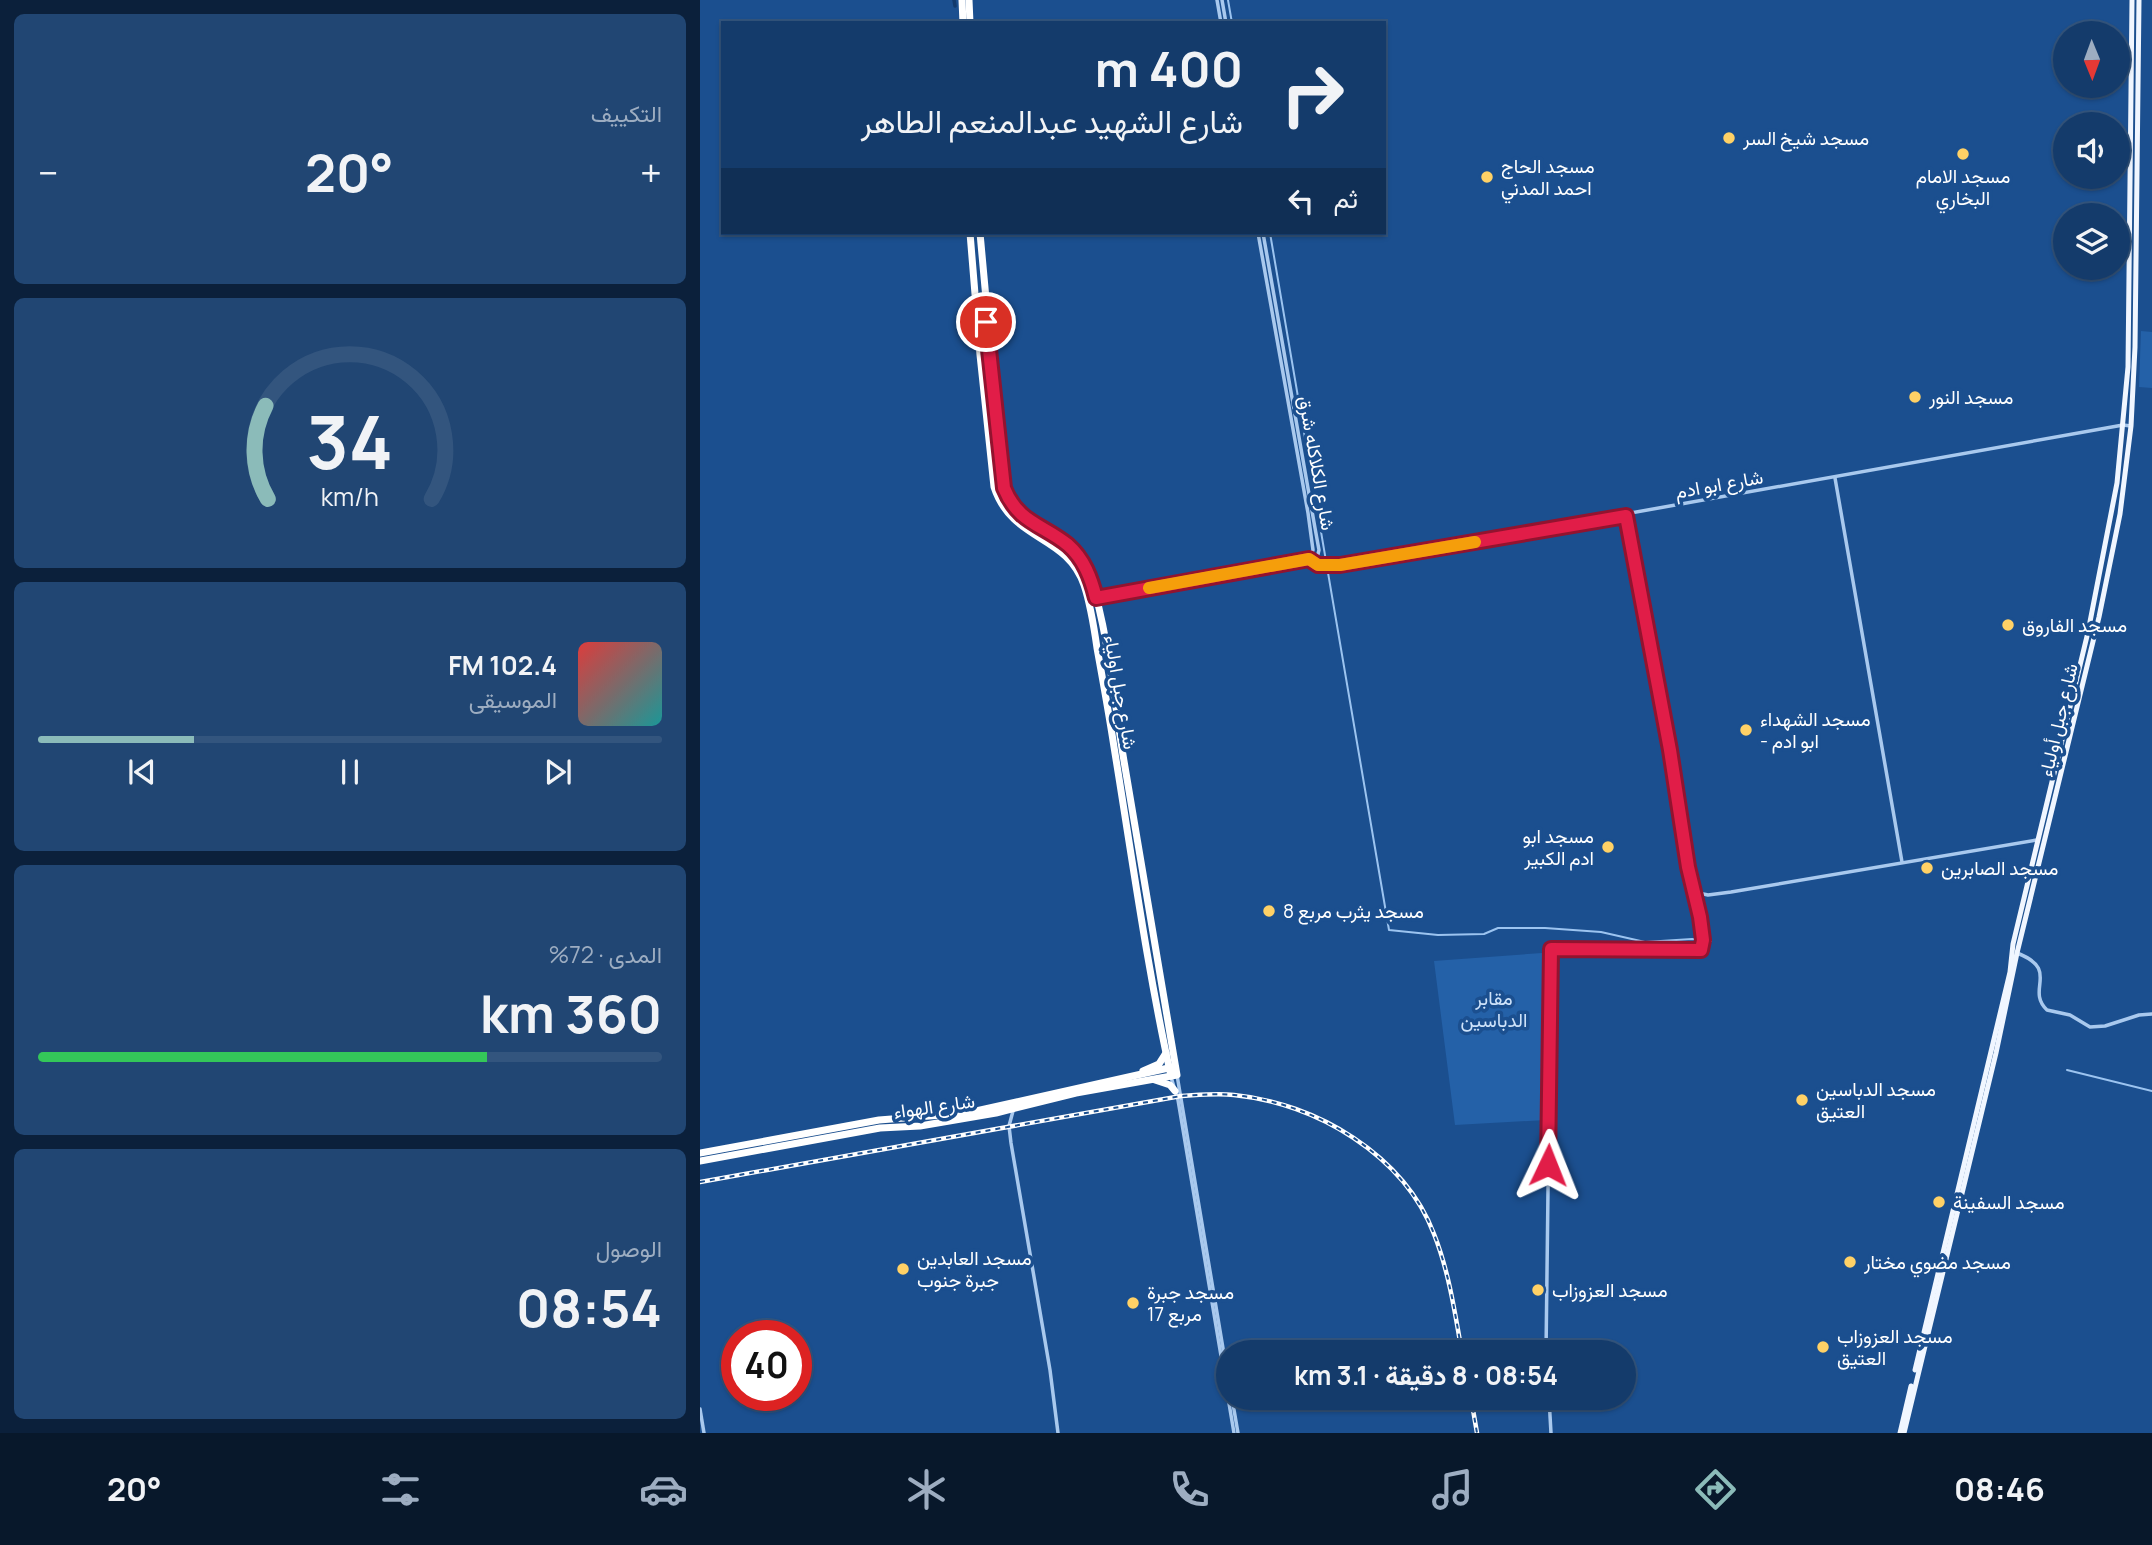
<!DOCTYPE html>
<html lang="ar">
<head>
<meta charset="utf-8">
<style>
  body { margin:0; font-family:Manrope,Vazirmatn,sans-serif; background:#214673; color:#f1f3f6; direction:rtl; height:100vh; display:flex; flex-direction:column; font-size:26px; white-space:nowrap }
  * { box-sizing:border-box; margin:0 }
  p { font-size:23px; color:#9dadc1 }
  .icon { flex:none; width:38px; height:38px; fill:none; stroke:currentColor; stroke-width:2; stroke-linecap:round; stroke-linejoin:round }
  .map { position:relative; flex:1; overflow:hidden; direction:ltr }
  .details { display:flex; flex-direction:column; gap:14px; padding:14px; background:#0b203b; width:700px }
  .details>* { flex:none }
  .guide { position:absolute; left:21px; top:21px; width:665px; height:214px; border-radius:0px; box-shadow:0 2px 5px #0004,0 0 0 2px #33557e; direction:rtl; background:#143b6b; color:#f1f3f6; overflow:hidden }
  .needle { width:46px; rotate:179deg }
  .buttons { position:absolute; left:1353px; top:21px; display:grid; gap:14px }
  .buttons a { display:grid; place-items:center; width:77px; height:77px; border-radius:50%; background:#143b6b; box-shadow:0 2px 5px #0004,0 0 0 2px #33557e; font-size:35px }
  .speed { position:absolute; left:21px; top:1320px; display:flex; gap:14px; font-size:35px; font-weight:700; text-align:center }
  .speed>* { display:grid; place-content:center; width:91px; height:91px; border-radius:50%; background:#143b6b; box-shadow:0 2px 5px #0004,0 0 0 2px #33557e; line-height:1 }
  .speed .limit { border:10px solid #d22; background:#fff; color:#111 }
  .pin { position:absolute; display:grid; place-items:center; width:60px; height:60px; color:#fff; margin:-30px; border:4px solid #fff; border-radius:50%; box-shadow:0 2px 7px #0007 }
  .me { position:absolute; width:77px; margin:-38px; rotate:2deg; stroke-linejoin:round; filter:drop-shadow(0 0 5px #0008) }
  .turn { display:flex; align-items:center; gap:24px; height:147px; padding:0 28px; font-size:32px }
  .turn .icon { width:91px; height:91px; stroke-width:2.5 }
  .turn b { display:block; font-size:49px; line-height:60px }
  .then { display:flex; align-items:center; height:66px; padding:0 28px; background:#0003; gap:14px; font-size:26px }
  .big { font-size:52px; font-weight:700; line-height:1.1 }
  .details .tile { flex:1; display:flex; flex-direction:column; justify-content:center; gap:10px; min-width:0; padding:0 24px; border-radius:10px; background:#214673 }
  .details .dial { align-items:center; gap:0 }
  .dial svg { height:182px; overflow:visible; fill:none; stroke:#33557e; stroke-width:7; stroke-linecap:round; text-anchor:middle }
  .dial text { fill:#f1f3f6; stroke:none }
  .song { display:flex; align-items:center; gap:21px }
  .cover { width:84px; height:84px; border-radius:10px; background:linear-gradient(135deg,hsl(0 70% 55%),hsl(180 70% 35%)) }
  .played { height:7px; border-radius:4px; background:linear-gradient(90deg,#8bbbb9 25%,#33557e 25%) }
  .keys { display:flex; justify-content:space-around; direction:ltr }
  .heat { display:flex; justify-content:space-between; align-items:center; font-size:38px; direction:ltr }
  .charge { height:10px; border-radius:5px; background:linear-gradient(90deg,#34c759 72%,#33557e 0) }
  .trip { position:absolute; left:516px; top:1340px; width:420px; height:70px; border-radius:35px; background:#143b6b; box-shadow:0 2px 5px #0004,0 0 0 2px #33557e; font-weight:700; line-height:70px; text-align:center; direction:rtl }
  .dock { display:flex; height:112px; justify-content:space-around; align-items:center; background:#08182b; color:#9dadc1 }
  .dock .icon { width:49px; height:49px }
  .dock .active { color:#8bbbb9 }
  .dock b { font-size:32px; color:#f1f3f6 }
  main { display:flex; flex:1; min-height:0 }
  .map>svg:first-child { display:block }
</style>
</head>
<body>
<main>
<div class="map">
<svg width="1452" height="1433" viewBox="0 0 1452 1433">
  <rect width="100%" height="100%" fill="#1b4f8f"/>
  <!-- green -->
  <g fill="#2461a8">
    <path d="M 1441,331 L 1452,332 L 1452,388 L 1439,387 Z"/>
    <path d="M 842,953 L 848,965 L 845,1017 L 846,1120 L 755,1125 L 734,961 Z"/>
  </g>
  <g fill="none" stroke-linecap="round" stroke-linejoin="round">
    <!-- stream -->
    <g stroke="#9cc4f0" stroke-width="2">
      <path d="M 528,0 L 532,23"/>
      <path d="M 570,233 L 689,930 L 738,935 L 784,934 L 798,928 L 845,928 L 901,932 L 945,942 L 992,939 L 1011,941"/>
      <path d="M 1367,1070 L 1452,1091"/>
    </g>
    <!-- canal -->
    <path stroke="#123a6d" stroke-width="3.5" d="M 254,0 L 255,6"/>
    <!-- minor -->
    <g stroke="#a9c9ee" stroke-width="3.5">
      <path d="M 517,0 L 521,23"/>
      <path d="M 522,0 L 526,23"/>
      <path d="M 1135,478 L 1202,862"/>
      <path d="M 609,559 C 621,570 637,566 651,563 L 1423,425 L 1431,426"/>
      <path d="M 388,599 L 605,561 L 609,559 L 613,550 L 608,513 L 558,233"/>
      <path d="M 390,605 L 607,565 L 617,558 L 619,550 L 615,528 L 563,233"/>
      <path d="M 994,892 L 1008,895 L 1031,892 L 1337,840"/>
      <path d="M 1317,953 C 1361,970 1325,989 1347,1010 L 1370,1015 L 1390,1027 L 1405,1026 L 1439,1015 L 1452,1014"/>
      <path d="M 477,1075 L 528,1378"/>
      <path d="M 471,1077 L 478,1100 L 534,1433"/>
      <path d="M 313,1111 L 309,1126 L 311,1143 L 350,1370 L 358,1433"/>
      <path d="M 846,1353 L 851,949 L 1001,950 L 1002,924 L 978,812 L 970,750 L 926,516"/>
      <path d="M 532,1398 L 538,1433"/>
      <path d="M 849,1398 L 851,1433"/>
      <path d="M 0,1409 L 4,1433"/>
    </g>
    <!-- major -->
    <g stroke="#f0f6ff" stroke-width="5">
      <path d="M 1215,1370 L 1310,972 L 1313,944 L 1388,632 L 1417,483 L 1428,367 L 1432,0"/>
      <path d="M 1200,1433 L 1211,1386"/>
      <path d="M 1204,1433 L 1296,1053 L 1317,953 L 1399,617 L 1420,514 L 1431,426 L 1435,347 L 1439,0"/>
    </g>
    <!-- highway -->
    <g stroke="#fff" stroke-width="7">
      <path d="M 262,0 L 263,23"/>
      <path d="M 269,0 L 270,23"/>
      <path d="M 270,233 L 280,355 L 294,487 C 312,542 367,534 384,585 C 391,606 394,627 397,648 C 403,681 409,714 414,747 C 432,857 447,968 471,1076"/>
      <path d="M 443,1071 L 459,1064 L 466,1053"/>
      <path d="M 455,1080 L 470,1085 L 475,1091"/>
      <path d="M 0,1153 L 179,1120 L 267,1113 L 473,1067"/>
      <path d="M 0,1161 L 180,1128 L 220,1126 L 296,1113 L 376,1093 L 477,1075 C 459,970 442,866 424,761 C 414,702 409,636 391,579 C 375,531 318,533 303,485 L 280,233"/>
    </g>
    <!-- rail casing -->
    <g stroke="#fff" stroke-width="4.5">
      <g id="rail">
        <path d="M 0,1182 L 481,1096 C 499,1095 517,1093 534,1095 C 616,1103 704,1155 734,1234 C 749,1272 755,1313 762,1353"/>
        <path d="M 771,1398 L 777,1433"/>
      </g>
    </g>
    <!-- rail -->
    <use href="#rail" stroke="#1b4f8f" stroke-width="2" stroke-dasharray="5" stroke-linecap="butt"/>
  </g>
  <g fill="none" stroke-linecap="round" stroke-linejoin="round">
    <!-- route casing -->
    <g stroke="#92132f" stroke-width="18">
      <path id="route" d="M 286,322 L 304,488 C 318,523 342,524 368,545 C 384,559 391,578 396,598 L 609,559 L 618,565 L 640,565 L 926,516 L 970,750 L 988,867 L 1000,917 L 1003,940 L 1001,950 L 851,949 L 848,1165"/>
    </g>
    <!-- route -->
    <use href="#route" stroke="#e11d48" stroke-width="12"/>
    <!-- slow -->
    <path stroke="#f59e0b" stroke-width="12" d="M 449,588 L 609,559 L 618,565 L 640,565 L 775,542"/>
  </g>
  <!-- markers -->
  <g fill="#ffd166" stroke="#1b4f8f" stroke-width="2.5">
    <circle cx="1029" cy="138" r="7"/>
    <circle cx="1263" cy="154" r="7"/>
    <circle cx="787" cy="177" r="7"/>
    <circle cx="1215" cy="397" r="7"/>
    <circle cx="1308" cy="625" r="7"/>
    <circle cx="1046" cy="730" r="7"/>
    <circle cx="908" cy="847" r="7"/>
    <circle cx="1227" cy="868" r="7"/>
    <circle cx="569" cy="911" r="7"/>
    <circle cx="1102" cy="1100" r="7"/>
    <circle cx="1239" cy="1202" r="7"/>
    <circle cx="1150" cy="1262" r="7"/>
    <circle cx="203" cy="1269" r="7"/>
    <circle cx="838" cy="1290" r="7"/>
    <circle cx="433" cy="1303" r="7"/>
    <circle cx="1123" cy="1347" r="7"/>
  </g>
  <g text-anchor="middle" stroke-width="7" stroke-linejoin="round" paint-order="stroke">
    <!-- poi labels -->
    <g font-size="19" fill="#fff" stroke="#1b4f8f" text-anchor="start">
      <text x="1043" y="145">مسجد شيخ السر</text>
      <text x="801" y="173">مسجد الحاج<tspan x="801" dy="22">احمد المدني</tspan></text>
      <text x="1263" y="183" text-anchor="middle">مسجد الامام<tspan x="1263" dy="22">البخاري</tspan></text>
      <text x="1229" y="404">مسجد النور</text>
      <text x="1322" y="632">مسجد الفاروق</text>
      <text x="1060" y="726">مسجد الشهداء<tspan x="1060" dy="22">- ابو ادم</tspan></text>
      <text x="894" y="843" text-anchor="end">مسجد ابو<tspan x="894" dy="22">ادم الكبير</tspan></text>
      <text x="1241" y="875">مسجد الصابرين</text>
      <text x="583" y="918">مسجد يثرب مربع 8</text>
      <text x="1116" y="1096">مسجد الدباسين<tspan x="1116" dy="22">العتيق</tspan></text>
      <text x="1253" y="1209">مسجد السفينة</text>
      <text x="217" y="1265">مسجد العابدين<tspan x="217" dy="22">جبرة جنوب</tspan></text>
      <text x="1164" y="1269">مسجد مضوي مختار</text>
      <text x="852" y="1297">مسجد العزوزاب</text>
      <text x="447" y="1299">مسجد جبرة<tspan x="447" dy="22">مربع 17</tspan></text>
      <text x="1137" y="1343">مسجد العزوزاب<tspan x="1137" dy="22">العتيق</tspan></text>
    </g>
    <!-- street labels -->
    <g font-size="19" fill="#fff" stroke="#1b4f8f">
      <text transform="translate(617 463) rotate(80)" y="7">شارع الكلاكله شرق</text>
      <text transform="translate(1019 484) rotate(-10)" y="7">شارع ابو ادم</text>
      <text transform="translate(421 692) rotate(80)" y="7">شارع جبل اولياء</text>
      <text transform="translate(1358 720) rotate(-77)" y="7">شارع جبل أولياء</text>
      <text transform="translate(234 1106) rotate(-8)" y="7">شارع الهواء</text>
    </g>
    <!-- park labels -->
    <g font-size="19" fill="#cfe3fa" stroke="#1b4f8f">
      <text x="794" y="1005">مقابر<tspan x="794" dy="22">الدباسين</tspan></text>
    </g>
  </g>
</svg>
<div class="buttons">
<a><svg class="needle" viewBox="-14 -14 28 28"><path d="M0-13l5 13h-10z" fill="#e53935"/><path d="M0 13l5-13h-10z" fill="#9dadc1"/></svg></a>
<a><svg class="icon" aria-label="sound" viewBox="0 0 24 24"><path d="M4 9h4l5-4v14l-5-4H4zM17 9q2 3 0 6"/></svg></a>
<a><svg class="icon" aria-label="layers" viewBox="0 0 24 24"><path d="M12 4l9 5-9 5-9-5zM3 14l9 5 9-5"/></svg></a>
</div>
<div class="speed"><div class="limit">40</div></div>
<div class="pin" style="left:286px;top:322px;background:#d93025"><svg class="icon" aria-label="arrive" viewBox="0 0 24 24"><path d="M6 21V4h12l-3 4 3 4H6"/></svg></div>
<svg class="me" style="left:848px;top:1165px" viewBox="-20 -20 40 40"><path d="M0-17L14 15 0 8-14 15z" fill="#e11d48" stroke="#fff" stroke-width="4"/></svg>
<div class="trip">08:54 · 8 دقيقة · 3.1 km</div>
<div class="guide">
<div class="turn"><svg class="icon" aria-label="right" viewBox="0 0 24 24"><path d="M7 20v-9h11M14 6l5 5-5 5"/></svg><div><b>400 m</b>شارع الشهيد عبدالمنعم الطاهر</div></div>
<div class="then">ثم<svg class="icon" aria-label="left" viewBox="0 0 24 24"><path d="M17 20v-9H6M10 6l-5 5 5 5"/></svg></div>
</div>
</div>
<section class="details">
<div class="tile"><p>التكييف</p>
<div class="heat"><a>−</a><b class="big">20°</b><a>+</a></div>
</div>
<div class="tile dial"><svg viewBox="0 0 100 80">
<path d="M14 69A42 42 0 1 1 86 69"/>
<path d="M14 69A42 42 0 0 1 13 28" stroke="#8bbbb9"/>
<text x="50" y="56" font-size="32" font-weight="700">34</text>
<text x="50" y="72" font-size="11">km/h</text>
</svg></div>
<div class="tile">
<div class="song"><i class="cover"></i><div><b>102.4 FM</b><p>الموسيقى</p></div></div>
<div class="played"></div>
<div class="keys"><svg class="icon" aria-label="previous" viewBox="0 0 24 24"><path d="M18 5L8 12l10 7zM5 5v14"/></svg><svg class="icon" aria-label="pause" viewBox="0 0 24 24"><path d="M8 5v14M16 5v14"/></svg><svg class="icon" aria-label="next" viewBox="0 0 24 24"><path d="M6 5l10 7-10 7zM19 5v14"/></svg></div>
</div>
<div class="tile"><p>المدى · 72%</p><b class="big">360 km</b><div class="charge"></div></div>
<div class="tile"><p>الوصول</p><b class="big">08:54</b></div>
</section>
</main>
<nav class="dock">
<b>08:46</b>
<svg class="icon active" aria-label="directions" viewBox="0 0 24 24"><path d="M12 3l9 9-9 9-9-9zM9 14v-3h6M13 9l2 2-2 2"/></svg>
<svg class="icon" aria-label="music" viewBox="0 0 24 24"><path d="M9 18V5l10-2v13"/><circle cx="6" cy="18" r="3"/><circle cx="16" cy="16" r="3"/></svg>
<svg class="icon" aria-label="phone" viewBox="0 0 24 24"><path d="M5 4h4l2 5-3 2q2 4 5 5l2-3 5 2v4C11 20 4 13 5 4z"/></svg>
<svg class="icon" aria-label="climate" viewBox="0 0 24 24"><path d="M12 3v18M4 7l16 10M4 17L20 7"/></svg>
<svg class="icon" aria-label="car" viewBox="0 0 24 24"><path d="M5 17H2v-5l4-1 3-4h7l3 4 3 1v5h-3M9 17h6M6 11h13"/><circle cx="7" cy="17" r="2"/><circle cx="17" cy="17" r="2"/></svg>
<svg class="icon" aria-label="filters" viewBox="0 0 24 24"><path d="M4 7h16M4 17h16"/><circle cx="9" cy="7" r="2"/><circle cx="15" cy="17" r="2"/></svg>
<b>20°</b>
</nav>
</body>
</html>
